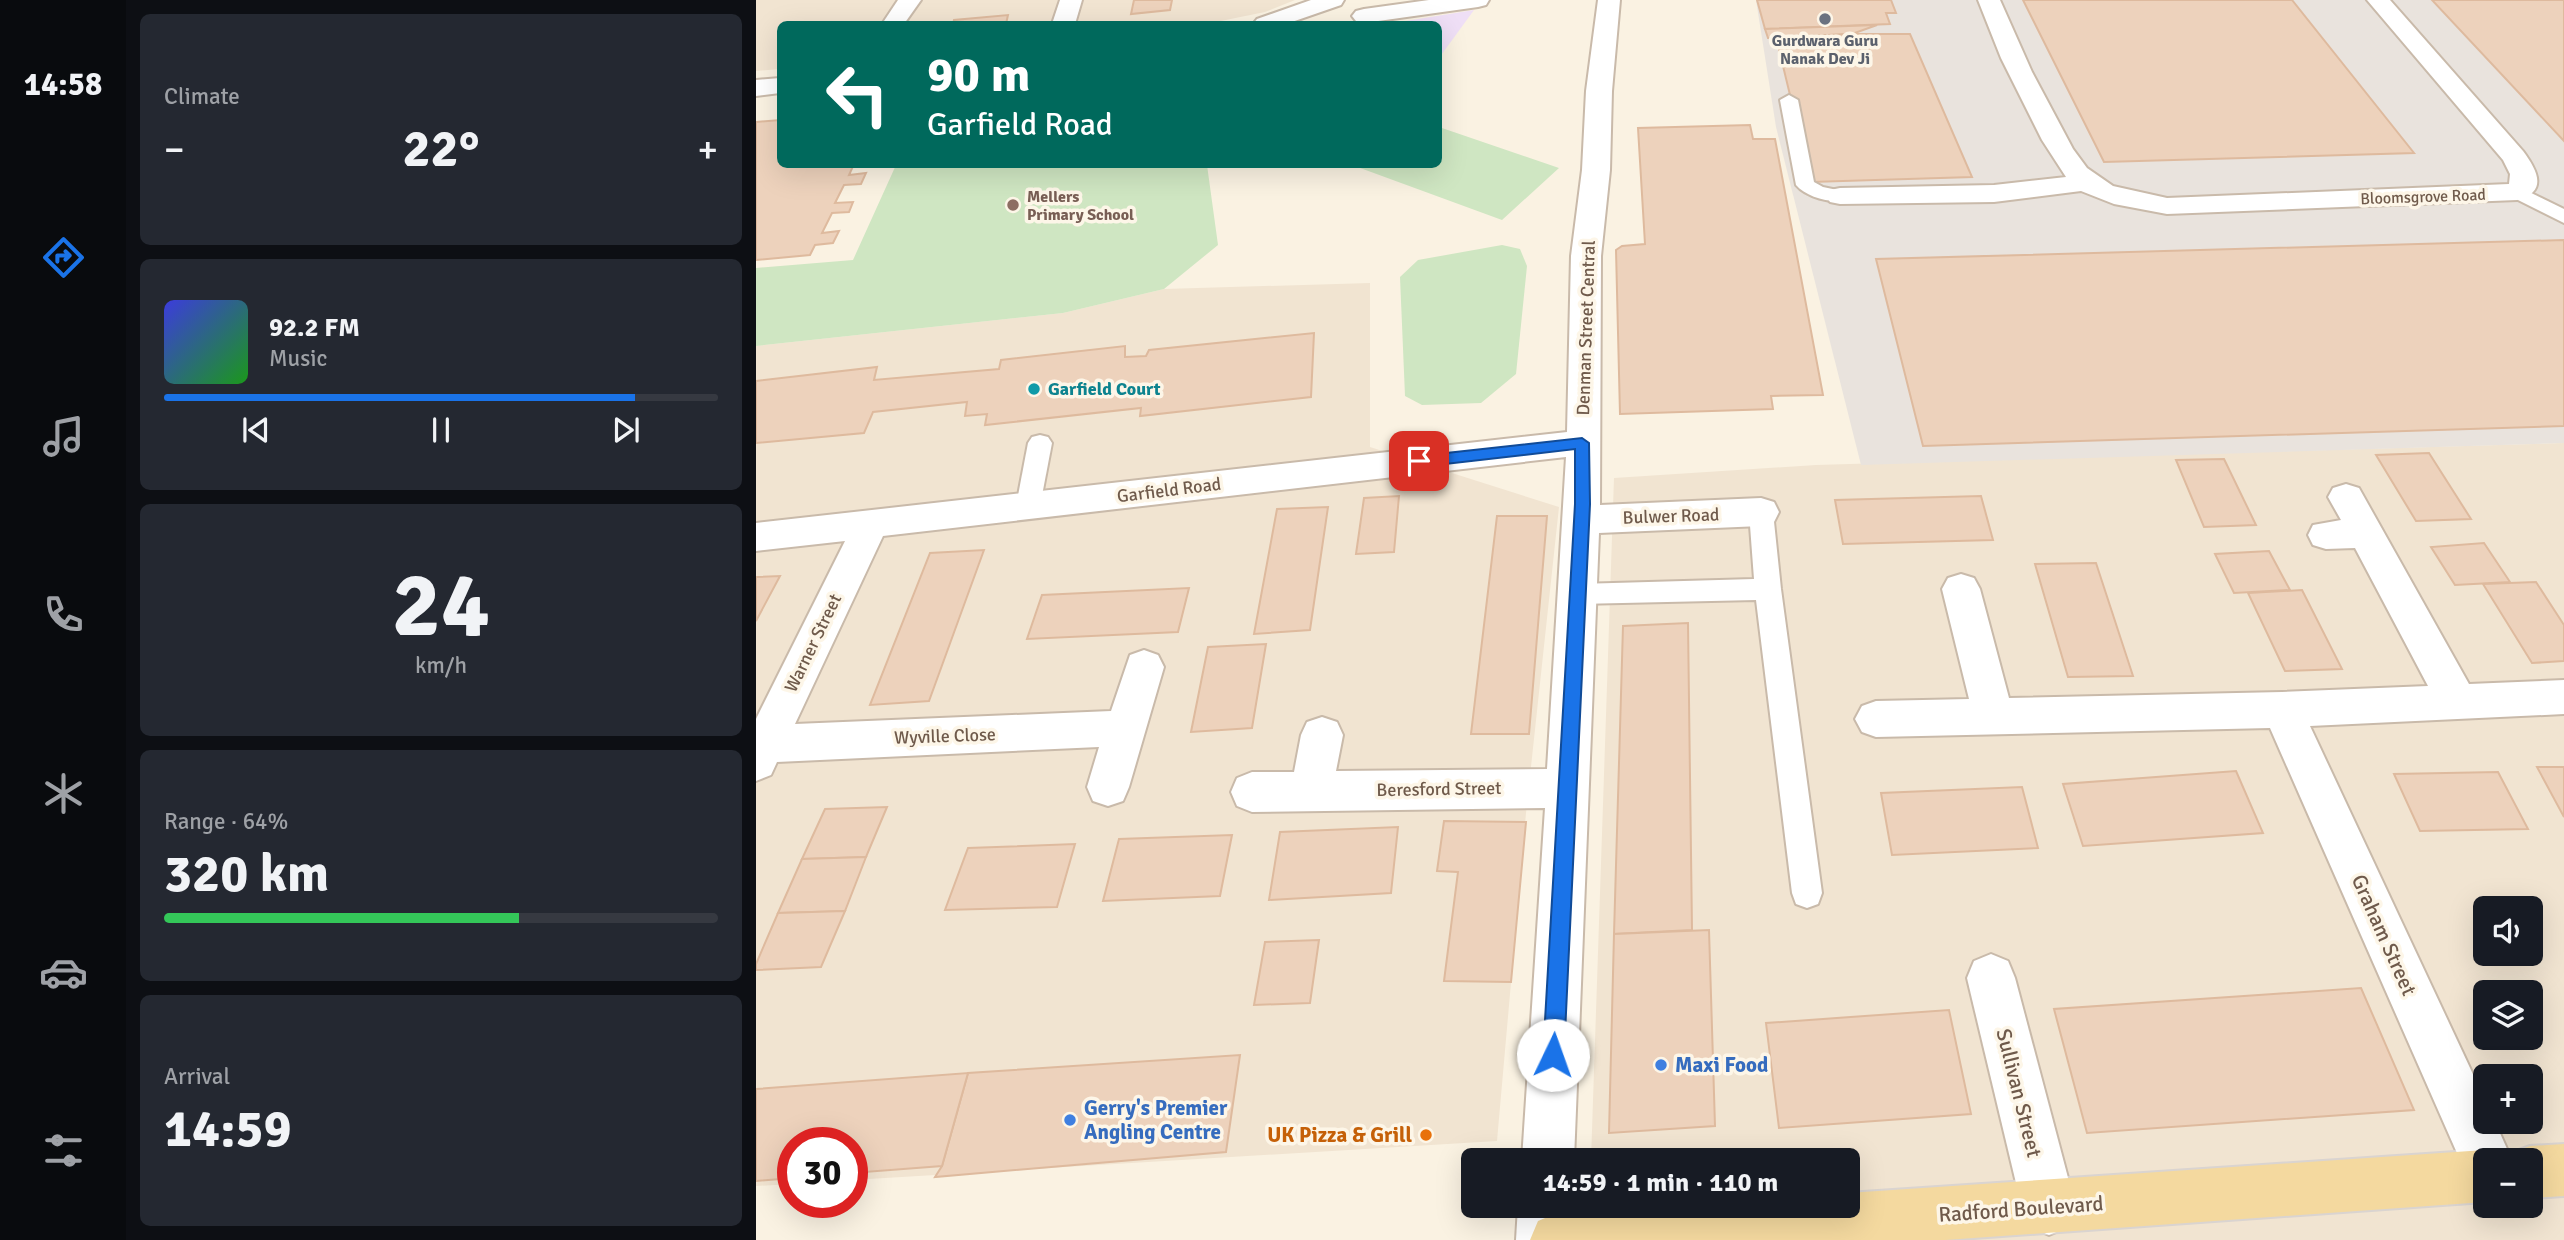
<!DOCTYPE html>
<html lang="en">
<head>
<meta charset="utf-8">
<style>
  body { margin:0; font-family:Signika,sans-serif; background:#242831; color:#f1f3f6; height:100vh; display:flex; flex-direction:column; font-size:26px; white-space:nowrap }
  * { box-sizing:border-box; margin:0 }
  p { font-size:23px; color:#9ea1a6 }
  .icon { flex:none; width:38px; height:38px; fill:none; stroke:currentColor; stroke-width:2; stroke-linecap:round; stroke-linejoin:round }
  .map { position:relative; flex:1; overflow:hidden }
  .drawer { display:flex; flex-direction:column; gap:14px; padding:14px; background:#0d0f14; width:630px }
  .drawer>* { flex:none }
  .banner { position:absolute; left:21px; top:21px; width:665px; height:147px; border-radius:10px; box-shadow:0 7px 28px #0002; background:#00695c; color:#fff; overflow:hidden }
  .fabs { position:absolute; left:1717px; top:896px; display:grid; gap:14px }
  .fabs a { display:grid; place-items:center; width:70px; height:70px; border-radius:10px; background:#171b24; box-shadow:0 7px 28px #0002; font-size:35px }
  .speed { position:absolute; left:21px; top:1127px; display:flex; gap:14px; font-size:35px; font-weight:700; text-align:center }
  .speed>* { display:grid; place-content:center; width:91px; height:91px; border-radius:50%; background:#171b24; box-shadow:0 7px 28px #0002; line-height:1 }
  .speed .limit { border:10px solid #d22; background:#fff; color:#111 }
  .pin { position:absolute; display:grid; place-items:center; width:60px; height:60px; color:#fff; margin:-30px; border-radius:14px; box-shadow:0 4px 10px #0006 }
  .me { position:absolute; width:77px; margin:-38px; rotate:3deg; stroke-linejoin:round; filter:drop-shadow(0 0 5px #0008) }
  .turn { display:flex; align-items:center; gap:24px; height:147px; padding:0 35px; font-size:32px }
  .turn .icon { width:91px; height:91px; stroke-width:2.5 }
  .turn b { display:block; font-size:49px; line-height:60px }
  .big { font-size:52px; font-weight:700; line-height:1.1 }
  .drawer .widget { flex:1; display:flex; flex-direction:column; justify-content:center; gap:10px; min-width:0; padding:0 24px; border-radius:10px; background:#242831 }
  .drawer .dial { align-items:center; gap:0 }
  .dial b { font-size:91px; line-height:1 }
  .song { display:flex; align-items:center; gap:21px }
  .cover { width:84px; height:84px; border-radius:10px; background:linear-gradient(135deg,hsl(240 70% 55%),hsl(120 70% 35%)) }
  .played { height:7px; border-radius:4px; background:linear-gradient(90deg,#1a73e8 85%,#363941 85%) }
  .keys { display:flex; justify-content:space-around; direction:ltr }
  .heat { display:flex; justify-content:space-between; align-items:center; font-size:38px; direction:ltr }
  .charge { height:10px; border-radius:5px; background:linear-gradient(90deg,#34c759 64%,#363941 0) }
  .trip { position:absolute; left:705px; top:1148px; width:399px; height:70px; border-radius:10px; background:#171b24; box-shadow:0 7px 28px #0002; font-weight:700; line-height:70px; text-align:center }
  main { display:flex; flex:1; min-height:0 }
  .tab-bar { display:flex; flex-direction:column; width:126px; justify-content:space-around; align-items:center; background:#090b0e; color:#9ea1a6 }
  .tab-bar .icon { width:49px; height:49px }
  .tab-bar .selected { color:#1a73e8 }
  .tab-bar b { font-size:32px; color:#f1f3f6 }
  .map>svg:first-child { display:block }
</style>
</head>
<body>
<main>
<nav class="tab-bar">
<b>14:58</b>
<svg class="icon selected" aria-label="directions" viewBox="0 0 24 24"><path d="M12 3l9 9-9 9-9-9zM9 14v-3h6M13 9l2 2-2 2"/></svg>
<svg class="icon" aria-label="music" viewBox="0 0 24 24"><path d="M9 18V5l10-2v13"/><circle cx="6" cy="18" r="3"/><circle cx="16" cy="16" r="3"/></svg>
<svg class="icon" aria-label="phone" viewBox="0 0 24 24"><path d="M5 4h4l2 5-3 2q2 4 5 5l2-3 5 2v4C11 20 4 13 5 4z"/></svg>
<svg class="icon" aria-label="climate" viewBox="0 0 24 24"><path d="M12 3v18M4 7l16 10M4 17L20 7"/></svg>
<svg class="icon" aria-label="car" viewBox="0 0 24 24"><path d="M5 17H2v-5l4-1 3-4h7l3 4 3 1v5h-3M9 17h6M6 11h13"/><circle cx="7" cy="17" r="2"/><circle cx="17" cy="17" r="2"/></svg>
<svg class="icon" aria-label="filters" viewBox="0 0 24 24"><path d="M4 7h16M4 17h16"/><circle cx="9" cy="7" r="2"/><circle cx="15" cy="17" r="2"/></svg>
</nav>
<section class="drawer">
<div class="widget"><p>Climate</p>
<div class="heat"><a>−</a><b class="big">22°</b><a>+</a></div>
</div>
<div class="widget">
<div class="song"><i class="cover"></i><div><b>92.2 FM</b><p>Music</p></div></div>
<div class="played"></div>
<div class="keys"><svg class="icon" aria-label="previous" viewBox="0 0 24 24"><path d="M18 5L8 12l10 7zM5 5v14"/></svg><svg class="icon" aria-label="pause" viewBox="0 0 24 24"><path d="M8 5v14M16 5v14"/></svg><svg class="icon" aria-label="next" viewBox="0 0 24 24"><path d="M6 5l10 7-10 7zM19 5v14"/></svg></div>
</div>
<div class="widget dial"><b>24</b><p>km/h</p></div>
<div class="widget"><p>Range · 64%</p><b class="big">320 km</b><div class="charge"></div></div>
<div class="widget"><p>Arrival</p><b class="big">14:59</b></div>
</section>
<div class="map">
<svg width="1808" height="1240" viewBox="0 0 1808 1240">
  <rect width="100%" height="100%" fill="#faf2e2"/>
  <!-- residential -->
  <g fill="#f1e4d1" fill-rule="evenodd">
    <path d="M 0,0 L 539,0 L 509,12 L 450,24 L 24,24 L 24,69 L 0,71 Z"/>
    <path d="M 614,283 L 614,447 L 803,507 L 770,813 L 741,1141 L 96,1180 L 96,1143 L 37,1143 L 37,1184 L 0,1186 L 0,346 L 307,313 L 408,289 Z"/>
    <path d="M 1808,443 L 1808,1240 L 833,1240 L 833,1206 L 1092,1206 L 1092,1160 L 835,1160 L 858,478 L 1060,465 ZM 1729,908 L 1774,908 L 1774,954 L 1729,954 ZM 1729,992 L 1774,992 L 1774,1038 L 1729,1038 ZM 1729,1076 L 1774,1076 L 1774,1122 L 1729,1122 ZM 1729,1160 L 1774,1160 L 1774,1206 L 1729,1206 Z"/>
  </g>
  <!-- industrial -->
  <path fill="#e9e3dd" d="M 1000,0 L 1808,0 L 1808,443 L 1105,465 L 1020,127 Z"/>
  <!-- education -->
  <path fill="#efdff6" d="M 718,10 L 683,58 L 682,24 L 631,24 Z"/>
  <!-- green -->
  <g fill="#cfe6c2">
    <path d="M 683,127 L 803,168 L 746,220 L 596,165 L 682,164 Z"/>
    <path d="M 140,165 L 451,165 L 462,245 L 408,289 L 307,313 L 0,346 L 0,268 L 97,260 Z"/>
    <path d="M 746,245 L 764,249 L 771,266 L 760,374 L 725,403 L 666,405 L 649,396 L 644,277 L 662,260 Z"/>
  </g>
  <!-- building -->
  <g fill="#edd2bc" stroke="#deba9e" stroke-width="2">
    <path d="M 378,0 L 416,0 L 414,10 L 375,14 Z"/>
    <path d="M 1001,0 L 1135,0 L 1140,13 L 1130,13 L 1134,24 L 1009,29 Z"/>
    <path d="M 1267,0 L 1536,0 L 1658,153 L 1348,162 Z"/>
    <path d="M 1676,0 L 1808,0 L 1808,141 Z"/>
    <path d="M 252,15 L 250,24 L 197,24 L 198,20 Z"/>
    <path d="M 1121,25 L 1096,34 L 1012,38 L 1009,29 Z"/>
    <path d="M 1096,34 L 1154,34 L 1216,177 L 1055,182 L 1020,37 Z"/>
    <path d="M 24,120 L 24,164 L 98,164 L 93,175 L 110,173 L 105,184 L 88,185 L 79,203 L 97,202 L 93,212 L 76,213 L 66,233 L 83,231 L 77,243 L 59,245 L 54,255 L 0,260 L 0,122 Z"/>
    <path d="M 994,125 L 997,139 L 1019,139 L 1067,395 L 1015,396 L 1017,409 L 864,414 L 860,250 L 866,246 L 889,244 L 882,128 Z"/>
    <path d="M 1808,240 L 1808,426 L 1167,446 L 1120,259 Z"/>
    <path d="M 558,333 L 555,397 L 384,416 L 385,408 L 229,425 L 231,414 L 209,416 L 211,402 L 117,412 L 108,433 L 0,443 L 0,381 L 121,367 L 118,380 L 243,369 L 245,360 L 369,346 L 369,357 L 390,356 L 393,350 Z"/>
    <path d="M 1673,453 L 1715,519 L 1660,521 L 1620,455 Z"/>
    <path d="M 1468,459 L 1500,525 L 1448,527 L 1420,460 Z"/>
    <path d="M 643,496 L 638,552 L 600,554 L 608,498 Z"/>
    <path d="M 1225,496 L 1237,540 L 1087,544 L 1079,500 Z"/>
    <path d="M 572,507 L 554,630 L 498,634 L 521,509 Z"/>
    <path d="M 741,516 L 791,516 L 773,734 L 715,734 Z"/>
    <path d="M 1728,543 L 1754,582 L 1699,585 L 1675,547 Z"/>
    <path d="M 228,550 L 173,701 L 114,705 L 174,553 Z"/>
    <path d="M 1513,551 L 1534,590 L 1478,593 L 1459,554 Z"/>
    <path d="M 1340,563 L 1377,676 L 1312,677 L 1279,564 Z"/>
    <path d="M 24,576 L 0,621 L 0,577 Z"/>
    <path d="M 1780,582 L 1808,625 L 1808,661 L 1776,663 L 1727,584 Z"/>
    <path d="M 433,588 L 422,632 L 271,639 L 286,595 Z"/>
    <path d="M 1546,590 L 1586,669 L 1529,671 L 1492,593 Z"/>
    <path d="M 932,623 L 936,930 L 858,934 L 867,626 Z"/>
    <path d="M 510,644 L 496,728 L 435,732 L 452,647 Z"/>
    <path d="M 1781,767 L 1808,767 L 1808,817 Z"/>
    <path d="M 1480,771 L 1507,833 L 1327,846 L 1307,784 Z"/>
    <path d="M 1742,772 L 1772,829 L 1664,831 L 1638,774 Z"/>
    <path d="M 1266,787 L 1282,848 L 1136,855 L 1125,793 Z"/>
    <path d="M 131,807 L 110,857 L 46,859 L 69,809 Z"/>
    <path d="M 688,821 L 770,822 L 755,982 L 688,981 L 702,872 L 681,871 Z"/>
    <path d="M 642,827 L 635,893 L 513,900 L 524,832 Z"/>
    <path d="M 476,835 L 464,896 L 347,901 L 363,839 Z"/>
    <path d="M 319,844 L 301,907 L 189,910 L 212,848 Z"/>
    <path d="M 110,857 L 89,911 L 22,913 L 46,859 Z"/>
    <path d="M 89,911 L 65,967 L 0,970 L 0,964 L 22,913 Z"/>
    <path d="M 953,930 L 959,1126 L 853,1133 L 858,934 Z"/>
    <path d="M 563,940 L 554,1003 L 498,1005 L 509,942 Z"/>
    <path d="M 1605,988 L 1658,1110 L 1331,1133 L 1298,1009 Z"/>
    <path d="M 1193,1010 L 1215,1114 L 1023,1128 L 1010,1023 Z"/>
    <path d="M 484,1055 L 470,1152 L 179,1177 L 186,1166 L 212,1073 Z"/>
    <path d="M 212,1073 L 186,1166 L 96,1173 L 96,1143 L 37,1143 L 37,1178 L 0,1181 L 0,1089 Z"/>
  </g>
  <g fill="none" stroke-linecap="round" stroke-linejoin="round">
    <!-- lane casing -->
    <g stroke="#c9baaa" stroke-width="4">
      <g id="lane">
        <path d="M 1033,95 L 1042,100 L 1058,182 L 1067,187 L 1091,192 L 1093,196 L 1091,200 C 1075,204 1050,197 1040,185 L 1024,100 Z"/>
        <path d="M 1761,186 L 1808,209 L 1808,223 L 1754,196 L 1752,192 Z"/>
        <path d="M 284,435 L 292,437 L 296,443 L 284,506 L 281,513 L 272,515 L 263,513 L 260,506 L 272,443 L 276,437 Z"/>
        <path d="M 1005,503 L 1014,505 L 1017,512 L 1025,589 L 1066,893 L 1062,904 L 1051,908 L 1040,904 L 1036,893 L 1000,600 L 822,604 L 813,601 L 809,594 L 813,587 L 822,584 L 998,579 L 993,512 L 996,505 Z"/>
      </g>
    </g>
    <!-- street casing -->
    <g stroke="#c9baaa" stroke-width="4">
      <g id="street">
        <path d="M 142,0 L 165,0 L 148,24 L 126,24 Z"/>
        <path d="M 304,0 L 326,0 L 319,24 L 296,24 Z"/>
        <path d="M 555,0 L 588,0 L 585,5 L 530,24 L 497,24 L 501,19 Z"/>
        <path d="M 673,0 L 733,0 L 730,5 L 722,7 L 608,23 L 600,21 L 596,16 L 600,11 L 608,9 Z"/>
        <path d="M 842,0 L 864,0 L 856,91 L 854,170 L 845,256 L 844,505 L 1005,498 L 1018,502 L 1023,512 L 1018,522 L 1005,526 L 843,533 L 818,1160 L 766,1160 L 789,808 L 496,812 L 481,806 L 475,792 L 481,778 L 496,772 L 538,772 L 545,735 L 551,722 L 566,717 L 581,722 L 587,735 L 580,771 L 791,769 L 810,457 L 127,536 L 39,724 L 355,711 L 374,655 L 388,650 L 402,655 L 408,667 L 373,787 L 367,801 L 352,806 L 337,801 L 331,787 L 343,747 L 21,762 L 15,775 L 0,781 L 0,719 L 89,541 L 0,551 L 0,523 L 811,432 L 815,256 L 826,170 L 830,91 Z"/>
        <path d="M 1222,0 L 1244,0 L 1276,72 L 1317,149 L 1331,168 L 1357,186 L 1411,198 L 1753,184 L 1754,174 L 1747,160 L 1611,0 L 1634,0 L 1767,151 C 1781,170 1793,192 1761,200 L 1411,214 L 1358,204 L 1325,191 L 1238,202 L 1084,204 L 1074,202 L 1070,196 L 1074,190 L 1084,188 L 1238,185 L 1310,177 L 1286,140 L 1245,58 Z"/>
        <path d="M 24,78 L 24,93 L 0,96 L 0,80 Z"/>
        <path d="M 1590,484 L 1603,488 L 1713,684 L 1808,680 L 1808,714 L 1554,726 L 1729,1100 L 1729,1122 L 1739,1122 L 1756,1160 L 1729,1160 L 1729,1186 L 1712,1178 L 1514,728 L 1120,737 L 1106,732 L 1099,719 L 1106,706 L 1120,701 L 1213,699 L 1186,589 L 1192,578 L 1205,574 L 1218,578 L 1224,589 L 1253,698 L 1526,692 L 1672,686 L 1599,548 L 1570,549 L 1557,545 L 1552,535 L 1557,525 L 1585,520 L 1572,497 L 1577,488 Z"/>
        <path d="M 1235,954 L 1252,961 L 1259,978 L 1320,1208 L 1312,1227 L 1293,1235 L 1274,1227 L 1266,1208 L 1211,978 L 1218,961 Z"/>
        <path d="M 762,1206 L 816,1206 L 814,1240 L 760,1240 Z"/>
      </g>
    </g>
    <!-- primary casing -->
    <g stroke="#dad4d0" stroke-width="4">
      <g id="primary">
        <path d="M 1808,1144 L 1808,1196 L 1774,1198 L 1774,1160 L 1753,1160 L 1755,1153 L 1774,1146 Z"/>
        <path d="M 1729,1150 L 1749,1160 L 1729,1160 L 1729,1202 L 1189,1240 L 774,1240 L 782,1221 L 801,1213 L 906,1206 L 1092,1206 L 1092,1193 Z"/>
      </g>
    </g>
    <!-- lane -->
    <use href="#lane" fill="#fff" fill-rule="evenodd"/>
    <!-- street -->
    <use href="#street" fill="#fff" fill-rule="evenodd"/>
    <!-- primary -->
    <use href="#primary" fill="#f4d99f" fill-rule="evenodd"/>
  </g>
  <!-- route -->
  <path fill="#1a73e8" stroke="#114b97" stroke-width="2" d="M 826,438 L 833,443 L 834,504 L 808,1055 L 805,1062 L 797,1065 L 790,1062 L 787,1055 L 819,504 L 819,449 L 663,467 L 656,461 L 663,456 Z"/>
  <!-- markers -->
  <circle fill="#6b7280" stroke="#fdf6e8" stroke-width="2.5" cx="1069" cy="19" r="7"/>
  <circle fill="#8d6e63" stroke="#fdf6e8" stroke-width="2.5" cx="257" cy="205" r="7"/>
  <circle fill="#0f9aa8" stroke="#fdf6e8" stroke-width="2.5" cx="278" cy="389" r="7"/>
  <g fill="#3f7fe0" stroke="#fdf6e8" stroke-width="2.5">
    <circle cx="905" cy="1065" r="7"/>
    <circle cx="314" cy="1120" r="7"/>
  </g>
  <circle fill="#e8710a" stroke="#fdf6e8" stroke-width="2.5" cx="670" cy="1135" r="7"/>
  <g text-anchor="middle" stroke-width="7" stroke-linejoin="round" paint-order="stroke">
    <!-- far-worship labels -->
    <g font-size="16" font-weight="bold" fill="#5b616d" stroke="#fdf6e8">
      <text x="1069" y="46">Gurdwara Guru<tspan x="1069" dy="18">Nanak Dev Ji</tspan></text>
    </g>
    <!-- far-education labels -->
    <g font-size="16" font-weight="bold" fill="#785e54" stroke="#fdf6e8" text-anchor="start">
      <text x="271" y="202">Mellers<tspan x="271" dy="18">Primary School</tspan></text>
    </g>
    <!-- far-street labels -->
    <g font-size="16" fill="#6f5a4b" stroke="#fdf6e8">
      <text transform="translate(1667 196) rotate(-2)" y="6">Bloomsgrove Road</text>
    </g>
    <!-- street labels -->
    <g font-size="18" fill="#6f5a4b" stroke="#fdf6e8">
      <text transform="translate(830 328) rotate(-88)" y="6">Denman Street Central</text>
      <text transform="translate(413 490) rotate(-7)" y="6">Garfield Road</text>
      <text transform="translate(915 516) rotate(-2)" y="6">Bulwer Road</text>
      <text transform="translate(57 643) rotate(-64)" y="6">Warner Street</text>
      <text transform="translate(189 736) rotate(-2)" y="6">Wyville Close</text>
      <text transform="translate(683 789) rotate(-1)" y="6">Beresford Street</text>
    </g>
    <!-- culture labels -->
    <g font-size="18" font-weight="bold" fill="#0d838f" stroke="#fdf6e8" text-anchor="start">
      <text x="292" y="395">Garfield Court</text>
    </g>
    <!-- near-street labels -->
    <g font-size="21" fill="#6f5a4b" stroke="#fdf6e8">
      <text transform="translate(1628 935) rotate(66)" y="7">Graham Street</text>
      <text transform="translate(1263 1093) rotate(76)" y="7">Sullivan Street</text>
      <text transform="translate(1265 1209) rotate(-4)" y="7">Radford Boulevard</text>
    </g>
    <!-- near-shop labels -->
    <g font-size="21" font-weight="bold" fill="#366cbe" stroke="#fdf6e8" text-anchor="start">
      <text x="919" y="1072">Maxi Food</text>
      <text x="328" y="1115">Gerry's Premier<tspan x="328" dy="24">Angling Centre</tspan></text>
    </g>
    <!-- near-food labels -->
    <g font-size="21" font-weight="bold" fill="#c56008" stroke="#fdf6e8" text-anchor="end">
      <text x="656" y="1142">UK Pizza &amp; Grill</text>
    </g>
  </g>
</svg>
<div class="fabs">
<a><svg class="icon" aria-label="sound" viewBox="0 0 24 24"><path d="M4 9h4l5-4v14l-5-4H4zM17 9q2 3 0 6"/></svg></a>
<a><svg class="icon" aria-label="layers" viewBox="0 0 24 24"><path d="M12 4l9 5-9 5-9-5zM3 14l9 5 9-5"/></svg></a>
<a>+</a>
<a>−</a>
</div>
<div class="speed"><div class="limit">30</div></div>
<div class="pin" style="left:663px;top:461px;background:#d93025"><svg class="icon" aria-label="arrive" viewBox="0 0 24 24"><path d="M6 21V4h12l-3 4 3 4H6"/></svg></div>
<svg class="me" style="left:797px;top:1055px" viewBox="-20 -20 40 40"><circle r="19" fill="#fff"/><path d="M0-13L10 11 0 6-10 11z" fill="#1a73e8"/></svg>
<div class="trip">14:59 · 1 min · 110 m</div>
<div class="banner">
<div class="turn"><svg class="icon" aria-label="left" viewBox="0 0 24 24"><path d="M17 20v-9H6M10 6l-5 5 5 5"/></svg><div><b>90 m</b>Garfield Road</div></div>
</div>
</div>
</main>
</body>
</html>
